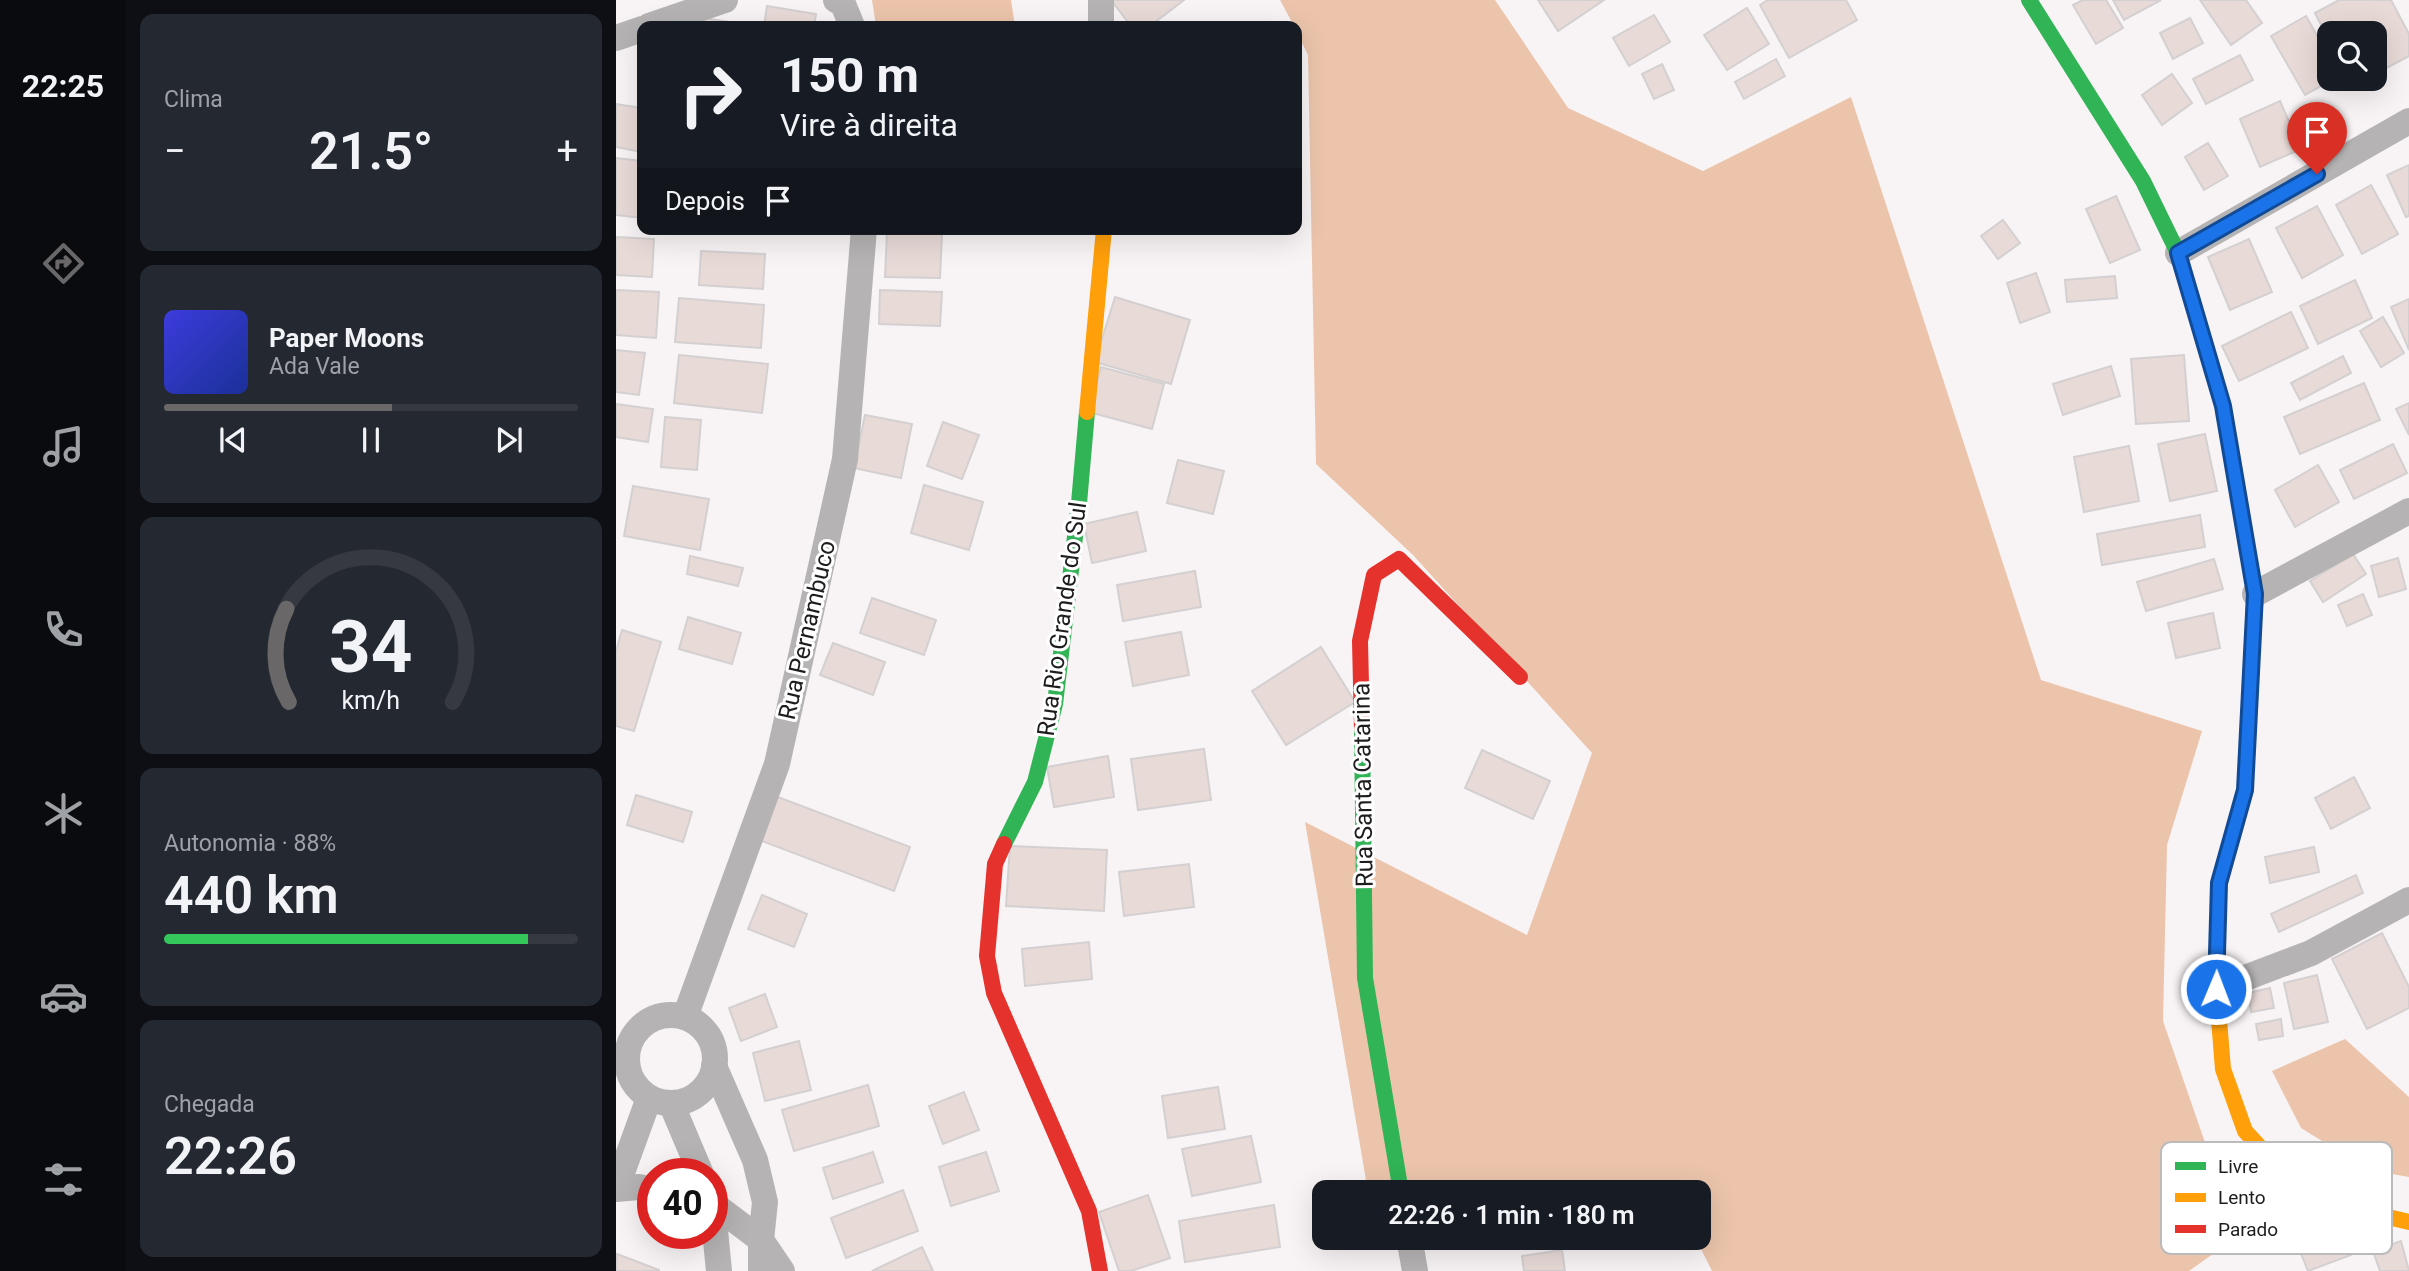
<!DOCTYPE html>
<html lang="pt">
<head>
<meta charset="utf-8">
<style>
  body { margin:0; font-family:Roboto,sans-serif; background:#242831; color:#f1f3f6; height:100vh; display:flex; flex-direction:column; font-size:26px; white-space:nowrap }
  * { box-sizing:border-box; margin:0 }
  p { font-size:23px; color:#9ea1a6 }
  .icon { flex:none; width:38px; height:38px; fill:none; stroke:currentColor; stroke-width:2; stroke-linecap:round; stroke-linejoin:round }
  .map { position:relative; flex:1; overflow:hidden }
  .drawer { display:flex; flex-direction:column; gap:14px; padding:14px; background:#0d0f14; width:490px }
  .drawer>* { flex:none }
  .guide { position:absolute; left:21px; top:21px; width:665px; height:214px; border-radius:14px; box-shadow:0 7px 28px #0002; background:#171b24; color:#f1f3f6; overflow:hidden }
  .controls { position:absolute; left:1701px; top:21px; display:grid; gap:14px }
  .controls a { display:grid; place-items:center; width:70px; height:70px; border-radius:14px; background:#171b24; box-shadow:0 7px 28px #0002; font-size:35px }
  .speed { position:absolute; left:21px; top:1158px; display:flex; gap:14px; font-size:35px; font-weight:700; text-align:center }
  .speed>* { display:grid; place-content:center; width:91px; height:91px; border-radius:50%; background:#171b24; box-shadow:0 7px 28px #0002; line-height:1 }
  .speed .limit { border:10px solid #d22; background:#fff; color:#111 }
  .pin { position:absolute; display:grid; place-items:center; width:60px; height:60px; color:#fff; margin:-72px -30px; border-radius:50% 50% 50% 0; rotate:-45deg; box-shadow:0 0 7px #0007 }
  .pin .icon { rotate:45deg }
  .me { position:absolute; width:77px; margin:-38px; rotate:1deg; stroke-linejoin:round; filter:drop-shadow(0 0 5px #0008) }
  .turn { display:flex; align-items:center; gap:24px; height:147px; padding:0 28px; font-size:32px }
  .turn .icon { width:91px; height:91px; stroke-width:2.5 }
  .turn b { display:block; font-size:49px; line-height:60px }
  .then { display:flex; align-items:center; height:66px; padding:0 28px; background:#0003; gap:14px; font-size:26px }
  .big { font-size:52px; font-weight:600; line-height:1.1 }
  .drawer .tile { flex:1; display:flex; flex-direction:column; justify-content:center; gap:10px; min-width:0; padding:0 24px; border-radius:14px; background:#242831 }
  .drawer .dial { align-items:center; gap:0 }
  .dial svg { height:182px; overflow:visible; fill:none; stroke:#363941; stroke-width:7; stroke-linecap:round; text-anchor:middle }
  .dial text { fill:#f1f3f6; stroke:none }
  .song { display:flex; align-items:center; gap:21px }
  .cover { width:84px; height:84px; border-radius:10px; background:linear-gradient(135deg,hsl(240 70% 55%),hsl(230 70% 35%)) }
  .played { height:7px; border-radius:4px; background:linear-gradient(90deg,#6a6768 55%,#363941 55%) }
  .keys { display:flex; justify-content:space-around; direction:ltr }
  .heat { display:flex; justify-content:space-between; align-items:center; font-size:38px; direction:ltr }
  .charge { height:10px; border-radius:5px; background:linear-gradient(90deg,#34c759 88%,#363941 0) }
  .trip { position:absolute; left:696px; top:1180px; width:399px; height:70px; border-radius:14px; background:#171b24; box-shadow:0 7px 28px #0002; font-weight:600; line-height:70px; text-align:center }
  main { display:flex; flex:1; min-height:0 }
  .tabs { display:flex; flex-direction:column; width:126px; justify-content:space-around; align-items:center; background:#090b0e; color:#9ea1a6 }
  .tabs .icon { width:49px; height:49px }
  .tabs .active { color:#6a6768 }
  .tabs b { font-size:32px; color:#f1f3f6 }
  .map>svg:first-child { display:block }
</style>
</head>
<body>
<main>
<nav class="tabs">
<b>22:25</b>
<svg class="icon active" aria-label="directions" viewBox="0 0 24 24"><path d="M12 3l9 9-9 9-9-9zM9 14v-3h6M13 9l2 2-2 2"/></svg>
<svg class="icon" aria-label="music" viewBox="0 0 24 24"><path d="M9 18V5l10-2v13"/><circle cx="6" cy="18" r="3"/><circle cx="16" cy="16" r="3"/></svg>
<svg class="icon" aria-label="phone" viewBox="0 0 24 24"><path d="M5 4h4l2 5-3 2q2 4 5 5l2-3 5 2v4C11 20 4 13 5 4z"/></svg>
<svg class="icon" aria-label="climate" viewBox="0 0 24 24"><path d="M12 3v18M4 7l16 10M4 17L20 7"/></svg>
<svg class="icon" aria-label="car" viewBox="0 0 24 24"><path d="M5 17H2v-5l4-1 3-4h7l3 4 3 1v5h-3M9 17h6M6 11h13"/><circle cx="7" cy="17" r="2"/><circle cx="17" cy="17" r="2"/></svg>
<svg class="icon" aria-label="filters" viewBox="0 0 24 24"><path d="M4 7h16M4 17h16"/><circle cx="9" cy="7" r="2"/><circle cx="15" cy="17" r="2"/></svg>
</nav>
<section class="drawer">
<div class="tile"><p>Clima</p>
<div class="heat"><a>−</a><b class="big">21.5°</b><a>+</a></div>
</div>
<div class="tile">
<div class="song"><i class="cover"></i><div><b>Paper Moons</b><p>Ada Vale</p></div></div>
<div class="played"></div>
<div class="keys"><svg class="icon" aria-label="previous" viewBox="0 0 24 24"><path d="M18 5L8 12l10 7zM5 5v14"/></svg><svg class="icon" aria-label="pause" viewBox="0 0 24 24"><path d="M8 5v14M16 5v14"/></svg><svg class="icon" aria-label="next" viewBox="0 0 24 24"><path d="M6 5l10 7-10 7zM19 5v14"/></svg></div>
</div>
<div class="tile dial"><svg viewBox="0 0 100 80">
<path d="M14 69A42 42 0 1 1 86 69"/>
<path d="M14 69A42 42 0 0 1 13 28" stroke="#6a6768"/>
<text x="50" y="56" font-size="32" font-weight="700">34</text>
<text x="50" y="72" font-size="11">km/h</text>
</svg></div>
<div class="tile"><p>Autonomia · 88%</p><b class="big">440 km</b><div class="charge"></div></div>
<div class="tile"><p>Chegada</p><b class="big">22:26</b></div>
</section>
<div class="map">
<svg width="1793" height="1271" viewBox="0 0 1793 1271">
  <rect width="100%" height="100%" fill="#f8f3f4"/>
  <!-- forest -->
  <g fill="#ebc4ab">
    <path d="M 256,0 L 395,0 L 399,26 L 260,26 Z"/>
    <path d="M 664,0 L 879,0 L 952,108 L 1087,171 L 1235,97 L 1425,680 L 1586,731 L 1551,845 L 1547,1021 L 1603,1183 L 1639,1224 L 1573,1271 L 1096,1271 L 1079,1237 L 1083,1237 L 1083,1192 L 752,1192 L 689,822 L 911,935 L 976,753 L 797,555 L 700,464 L 692,55 L 681,33 L 681,26 L 678,26 Z"/>
    <path d="M 1729,1039 L 1793,1097 L 1793,1177 L 1753,1170 L 1685,1128 L 1656,1071 Z"/>
  </g>
  <!-- building -->
  <g fill="#e8dad7" stroke="#d4d0d1" stroke-width="2">
    <path d="M 495,0 L 568,0 L 534,26 L 515,26 Z"/>
    <path d="M 922,0 L 988,0 L 942,31 Z"/>
    <path d="M 1152,0 L 1230,0 L 1241,20 L 1173,58 L 1144,5 Z"/>
    <path d="M 1467,0 L 1490,0 L 1507,28 L 1480,44 L 1457,5 Z"/>
    <path d="M 1497,0 L 1545,0 L 1508,20 Z"/>
    <path d="M 1584,0 L 1630,0 L 1646,23 L 1615,45 Z"/>
    <path d="M 1723,0 L 1775,0 L 1793,34 L 1793,56 L 1759,74 L 1759,33 L 1713,33 L 1713,41 L 1699,13 Z"/>
    <path d="M 151,6 L 200,14 L 198,26 L 148,26 Z"/>
    <path d="M 1131,8 L 1153,44 L 1111,70 L 1088,35 Z"/>
    <path d="M 1038,15 L 1054,42 L 1013,66 L 997,38 Z"/>
    <path d="M 1690,16 L 1713,57 L 1713,79 L 1718,79 L 1689,95 L 1655,36 Z"/>
    <path d="M 88,18 L 127,24 L 127,26 L 87,26 Z"/>
    <path d="M 1574,18 L 1587,43 L 1557,59 L 1544,33 Z"/>
    <path d="M 1624,55 L 1637,80 L 1590,104 L 1577,79 Z"/>
    <path d="M 1160,59 L 1169,76 L 1128,99 L 1119,82 Z"/>
    <path d="M 1046,64 L 1058,90 L 1038,99 L 1026,74 Z"/>
    <path d="M 1556,74 L 1576,103 L 1546,125 L 1526,95 Z"/>
    <path d="M 1664,101 L 1685,149 L 1644,167 L 1624,119 Z"/>
    <path d="M 0,104 L 26,108 L 26,152 L 0,147 Z"/>
    <path d="M 1592,143 L 1612,176 L 1588,190 L 1569,157 Z"/>
    <path d="M 0,158 L 26,161 L 26,218 L 0,215 Z"/>
    <path d="M 1793,165 L 1793,216 L 1790,217 L 1771,175 Z"/>
    <path d="M 1755,185 L 1782,234 L 1746,254 L 1720,205 Z"/>
    <path d="M 1500,196 L 1524,250 L 1494,263 L 1470,209 Z"/>
    <path d="M 1701,206 L 1727,255 L 1686,278 L 1660,228 Z"/>
    <path d="M 1387,220 L 1404,243 L 1382,259 L 1365,236 Z"/>
    <path d="M 271,232 L 326,234 L 324,278 L 269,277 Z"/>
    <path d="M 0,237 L 38,239 L 36,277 L 0,275 Z"/>
    <path d="M 1633,239 L 1656,292 L 1614,310 L 1592,257 Z"/>
    <path d="M 85,251 L 149,254 L 147,289 L 83,285 Z"/>
    <path d="M 1420,273 L 1434,312 L 1404,323 L 1391,283 Z"/>
    <path d="M 1499,276 L 1501,298 L 1451,302 L 1449,280 Z"/>
    <path d="M 1739,280 L 1756,318 L 1702,344 L 1684,306 Z"/>
    <path d="M 0,290 L 43,292 L 40,338 L 0,335 Z"/>
    <path d="M 264,290 L 326,292 L 324,326 L 263,324 Z"/>
    <path d="M 499,297 L 574,320 L 555,384 L 479,362 Z"/>
    <path d="M 63,298 L 148,305 L 145,348 L 59,342 Z"/>
    <path d="M 1793,299 L 1793,350 L 1775,307 Z"/>
    <path d="M 1675,312 L 1692,348 L 1623,381 L 1606,346 Z"/>
    <path d="M 1767,317 L 1788,353 L 1765,367 L 1744,331 Z"/>
    <path d="M 0,350 L 29,353 L 23,395 L 0,392 Z"/>
    <path d="M 63,355 L 152,364 L 146,413 L 58,403 Z"/>
    <path d="M 1568,355 L 1573,421 L 1520,424 L 1515,359 Z"/>
    <path d="M 1727,356 L 1735,373 L 1684,400 L 1675,383 Z"/>
    <path d="M 1495,366 L 1504,396 L 1447,415 L 1437,384 Z"/>
    <path d="M 485,367 L 548,384 L 536,429 L 473,412 Z"/>
    <path d="M 1748,383 L 1764,420 L 1684,454 L 1668,417 Z"/>
    <path d="M 1793,403 L 1793,435 L 1780,409 Z"/>
    <path d="M 0,404 L 37,409 L 32,442 L 0,437 Z"/>
    <path d="M 249,415 L 296,424 L 285,478 L 238,468 Z"/>
    <path d="M 49,417 L 85,420 L 81,470 L 45,467 Z"/>
    <path d="M 327,422 L 363,435 L 346,479 L 311,466 Z"/>
    <path d="M 1589,434 L 1601,491 L 1554,501 L 1542,444 Z"/>
    <path d="M 1777,444 L 1791,473 L 1738,499 L 1724,470 Z"/>
    <path d="M 1513,446 L 1523,501 L 1468,512 L 1458,457 Z"/>
    <path d="M 562,460 L 608,471 L 597,514 L 551,503 Z"/>
    <path d="M 1702,465 L 1723,502 L 1679,527 L 1659,490 Z"/>
    <path d="M 308,485 L 367,502 L 353,550 L 295,533 Z"/>
    <path d="M 17,486 L 93,499 L 84,550 L 8,536 Z"/>
    <path d="M 521,512 L 530,551 L 476,563 L 468,524 Z"/>
    <path d="M 1584,515 L 1589,547 L 1486,565 L 1481,534 Z"/>
    <path d="M 1737,554 L 1750,574 L 1707,602 L 1694,581 Z"/>
    <path d="M 74,556 L 127,568 L 122,586 L 71,574 Z"/>
    <path d="M 1782,558 L 1790,589 L 1763,597 L 1755,566 Z"/>
    <path d="M 1598,559 L 1607,589 L 1530,611 L 1521,582 Z"/>
    <path d="M 579,571 L 585,607 L 507,621 L 501,585 Z"/>
    <path d="M 1747,594 L 1756,615 L 1731,626 L 1722,605 Z"/>
    <path d="M 256,598 L 320,620 L 308,655 L 244,633 Z"/>
    <path d="M 1597,613 L 1604,648 L 1560,658 L 1552,623 Z"/>
    <path d="M 72,617 L 125,633 L 116,664 L 63,649 Z"/>
    <path d="M 6,630 L 45,642 L 18,731 L 0,726 L 0,651 Z"/>
    <path d="M 565,632 L 573,675 L 517,686 L 509,642 Z"/>
    <path d="M 217,643 L 269,662 L 257,695 L 204,675 Z"/>
    <path d="M 705,647 L 739,702 L 670,745 L 636,691 Z"/>
    <path d="M 588,749 L 595,800 L 522,810 L 515,759 Z"/>
    <path d="M 866,750 L 934,781 L 917,819 L 849,788 Z"/>
    <path d="M 492,756 L 498,797 L 438,807 L 431,767 Z"/>
    <path d="M 1738,777 L 1754,808 L 1715,829 L 1699,798 Z"/>
    <path d="M 154,794 L 294,847 L 278,891 L 138,838 Z"/>
    <path d="M 20,795 L 76,812 L 67,842 L 11,825 Z"/>
    <path d="M 394,846 L 491,850 L 488,911 L 390,906 Z"/>
    <path d="M 1698,847 L 1703,872 L 1654,883 L 1649,857 Z"/>
    <path d="M 573,864 L 578,907 L 508,916 L 503,872 Z"/>
    <path d="M 1740,875 L 1747,893 L 1663,932 L 1655,914 Z"/>
    <path d="M 146,895 L 191,914 L 178,947 L 132,929 Z"/>
    <path d="M 1766,933 L 1793,987 L 1793,1008 L 1751,1029 L 1716,959 Z"/>
    <path d="M 473,942 L 476,979 L 409,986 L 406,949 Z"/>
    <path d="M 1701,975 L 1712,1022 L 1678,1029 L 1668,983 Z"/>
    <path d="M 1654,988 L 1658,1008 L 1635,1012 L 1632,993 Z"/>
    <path d="M 149,994 L 161,1027 L 125,1041 L 113,1008 Z"/>
    <path d="M 1665,1019 L 1667,1036 L 1643,1040 L 1640,1024 Z"/>
    <path d="M 183,1041 L 195,1090 L 149,1101 L 137,1053 Z"/>
    <path d="M 252,1085 L 263,1126 L 178,1151 L 166,1110 Z"/>
    <path d="M 602,1087 L 609,1129 L 552,1138 L 546,1096 Z"/>
    <path d="M 348,1092 L 363,1130 L 327,1144 L 313,1106 Z"/>
    <path d="M 635,1136 L 645,1182 L 576,1196 L 566,1149 Z"/>
    <path d="M 257,1152 L 267,1182 L 217,1199 L 207,1168 Z"/>
    <path d="M 370,1152 L 383,1191 L 335,1206 L 323,1167 Z"/>
    <path d="M 287,1190 L 302,1231 L 230,1258 L 215,1218 Z"/>
    <path d="M 532,1195 L 554,1258 L 515,1271 L 503,1271 L 483,1212 Z"/>
    <path d="M 658,1205 L 664,1247 L 569,1262 L 563,1221 Z"/>
    <path d="M 1720,1219 L 1735,1255 L 1692,1271 L 1678,1236 Z"/>
    <path d="M 1785,1241 L 1793,1271 L 1764,1271 L 1757,1251 Z"/>
    <path d="M 306,1247 L 317,1271 L 256,1271 Z"/>
    <path d="M 946,1250 L 949,1271 L 908,1271 L 906,1256 Z"/>
    <path d="M 1,1254 L 43,1270 L 43,1271 L 0,1271 Z"/>
  </g>
  <g fill="none" stroke-linecap="round" stroke-linejoin="round">
    <!-- street -->
    <g stroke="#b5b3b3" stroke-width="26">
      <path d="M 220,0 L 227,4 L 236,26"/>
      <path d="M 485,0 L 485,26"/>
      <path d="M 33,26 L 109,0"/>
      <path d="M 0,38 L 26,29"/>
      <path d="M 1562,253 L 1793,121"/>
      <path d="M 1639,594 L 1793,511"/>
      <path d="M 1600,989 L 1695,953 L 1793,900"/>
      <circle cx="55" cy="1059" r="44"/>
      <path d="M 69,1017 L 161,764 L 229,459 L 248,229"/>
      <path d="M 98,1066 L 139,1160 L 149,1202 L 145,1240 L 145,1271"/>
      <path d="M 55,1103 L 85,1174"/>
      <path d="M 0,1189 L 33,1098"/>
      <path d="M 0,1189 L 23,1187 L 37,1190"/>
      <path d="M 96,1200 L 103,1271"/>
      <path d="M 96,1203 L 145,1240 L 166,1271"/>
      <path d="M 793,1237 L 799,1271"/>
    </g>
    <!-- fast -->
    <g stroke="#30b455" stroke-width="16">
      <path d="M 1413,0 L 1527,181 L 1562,253 L 1607,406 L 1639,594 L 1638,606"/>
      <path d="M 746,728 L 749,978 L 785,1192"/>
      <path d="M 388,844 L 419,782 L 439,704 L 463,503 L 471,412"/>
    </g>
    <!-- slow -->
    <g stroke="#ff9f0a" stroke-width="16">
      <path d="M 471,412 L 488,229"/>
      <path d="M 1600,982 L 1607,1069 L 1629,1131 L 1674,1180 L 1713,1203 L 1793,1222"/>
    </g>
    <!-- jam -->
    <g stroke="#e5322d" stroke-width="16">
      <path d="M 746,728 L 744,641 L 758,575 L 783,559 L 904,677"/>
      <path d="M 388,844 L 379,864 L 371,956 L 378,993 L 473,1211 L 484,1271"/>
      <path d="M 1600,982 L 1603,883 L 1629,790 L 1638,606"/>
    </g>
  </g>
  <g fill="none" stroke-linecap="round" stroke-linejoin="round">
    <!-- route casing -->
    <g stroke="#114b97" stroke-width="18">
      <path id="route" d="M 1600,989 L 1603,883 L 1629,790 L 1639,594 L 1607,406 L 1562,253 L 1701,174"/>
    </g>
    <!-- route -->
    <use href="#route" stroke="#1a73e8" stroke-width="12"/>
  </g>
  <g text-anchor="middle" stroke-width="6" stroke-linejoin="round" paint-order="stroke">
    <!-- street labels -->
    <g font-size="24" fill="#1e1c1c" stroke="#fff">
      <text transform="translate(446 619) rotate(-82)" y="8">Rua Rio Grande do Sul</text>
      <text transform="translate(191 630) rotate(-77)" y="8">Rua Pernambuco</text>
      <text transform="translate(747 785) rotate(-91)" y="8">Rua Santa Catarina</text>
    </g>
  </g>
  <!-- legend -->
  <rect x="1545" y="1142" width="231" height="112" rx="10" fill="#fff" stroke="#bcbbbb" stroke-width="2"/>
  <rect x="1559" y="1162" width="31" height="8" fill="#30b455"/>
  <rect x="1559" y="1193" width="31" height="9" fill="#ff9f0a"/>
  <rect x="1559" y="1225" width="31" height="8" fill="#e5322d"/>
  <g font-size="19" fill="#1e1c1c">
    <text x="1602" y="1173">Livre</text>
    <text x="1602" y="1204">Lento</text>
    <text x="1602" y="1236">Parado</text>
  </g>
</svg>
<div class="controls">
<a><svg class="icon" aria-label="search" viewBox="0 0 24 24"><circle cx="10" cy="10" r="6"/><path d="M15 15l6 6"/></svg></a>
</div>
<div class="speed"><div class="limit">40</div></div>
<div class="pin" style="left:1701px;top:174px;background:#d93025"><svg class="icon" aria-label="arrive" viewBox="0 0 24 24"><path d="M6 21V4h12l-3 4 3 4H6"/></svg></div>
<svg class="me" style="left:1600px;top:989px" viewBox="-20 -20 40 40"><circle r="17" fill="#1a73e8" stroke="#fff" stroke-width="3"/><path d="M0-11L8 9 0 5-8 9z" fill="#fff"/></svg>
<div class="trip">22:26 · 1 min · 180 m</div>
<div class="guide">
<div class="turn"><svg class="icon" aria-label="right" viewBox="0 0 24 24"><path d="M7 20v-9h11M14 6l5 5-5 5"/></svg><div><b>150 m</b>Vire à direita</div></div>
<div class="then">Depois<svg class="icon" aria-label="arrive" viewBox="0 0 24 24"><path d="M6 21V4h12l-3 4 3 4H6"/></svg></div>
</div>
</div>
</main>
</body>
</html>
